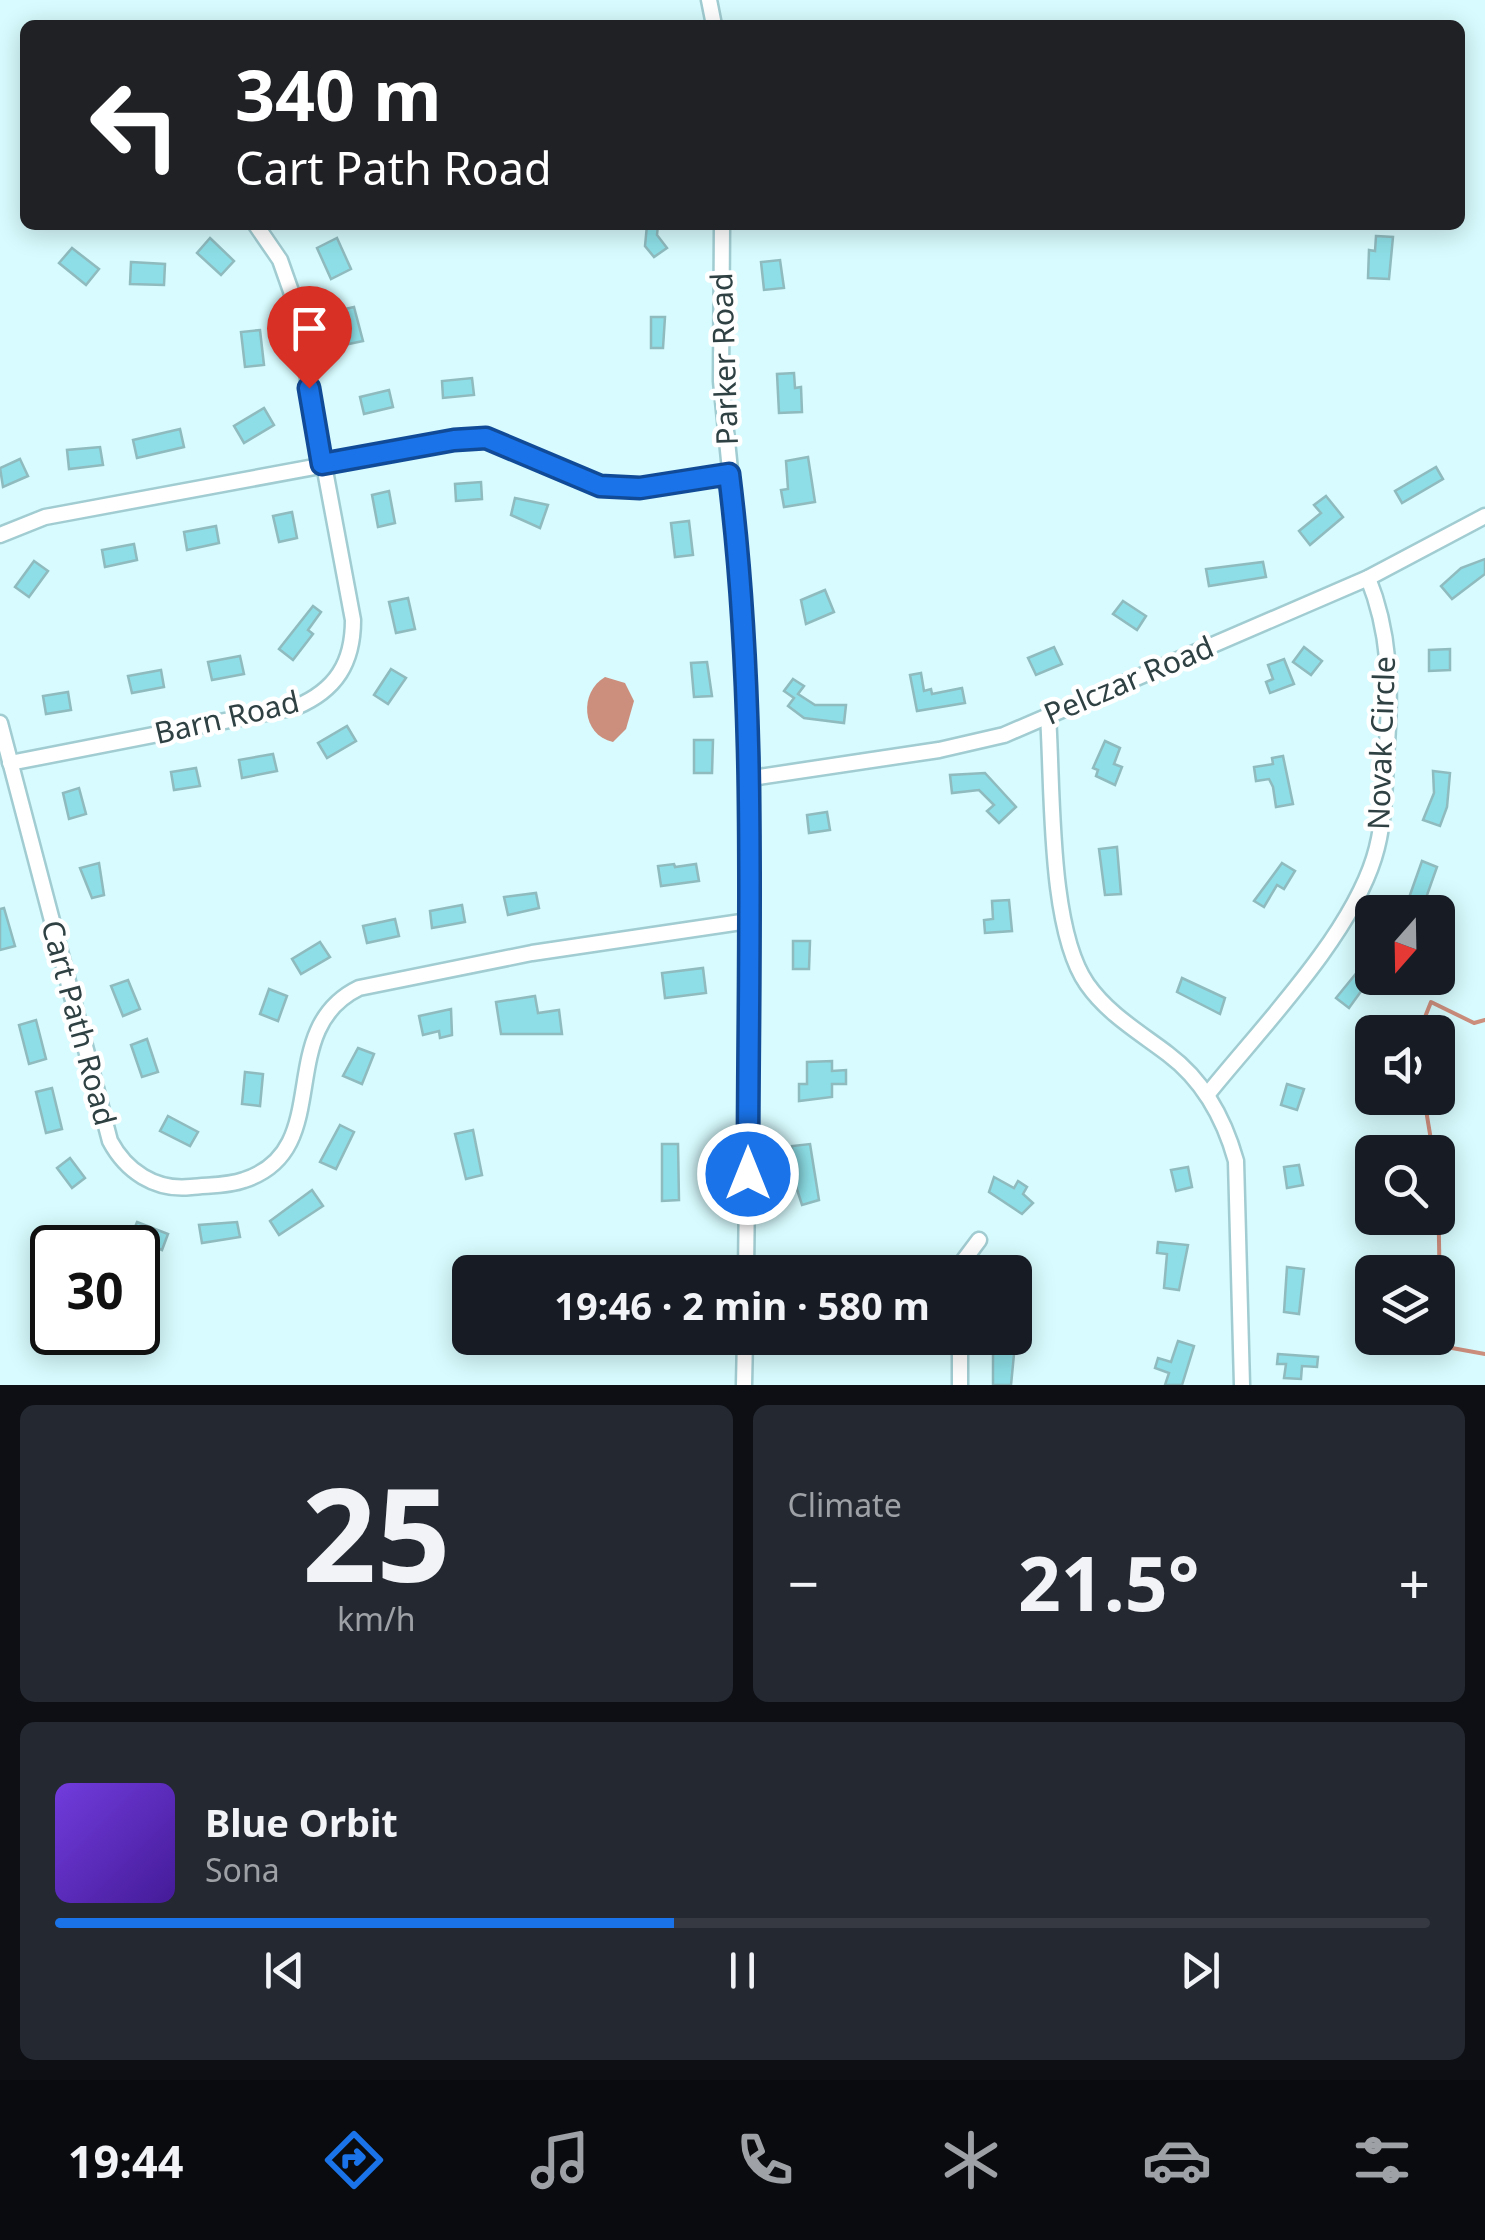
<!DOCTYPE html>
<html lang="en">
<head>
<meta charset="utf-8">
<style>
  body { margin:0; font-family:"Noto Sans",sans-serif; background:#242831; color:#f1f3f6; height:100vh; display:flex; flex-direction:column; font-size:38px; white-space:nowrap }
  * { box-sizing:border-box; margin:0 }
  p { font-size:32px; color:#9ea1a6 }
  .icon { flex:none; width:55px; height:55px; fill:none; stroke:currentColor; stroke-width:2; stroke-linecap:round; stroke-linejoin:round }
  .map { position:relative; height:1385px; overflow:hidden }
  .sheet { display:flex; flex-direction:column; gap:20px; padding:20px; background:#0d0f14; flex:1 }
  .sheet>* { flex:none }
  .guide { position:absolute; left:20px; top:20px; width:1445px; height:210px; border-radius:15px; box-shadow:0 5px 25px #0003; background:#202124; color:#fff; overflow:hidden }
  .needle { width:65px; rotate:200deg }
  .tools { position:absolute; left:1355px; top:895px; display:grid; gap:20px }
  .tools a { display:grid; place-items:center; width:100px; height:100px; border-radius:15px; background:#171b24; box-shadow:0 5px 25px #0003; font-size:50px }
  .speed { position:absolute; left:30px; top:1225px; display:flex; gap:20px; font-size:50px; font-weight:700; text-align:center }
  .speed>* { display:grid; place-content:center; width:130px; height:130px; border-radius:50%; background:#171b24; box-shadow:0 5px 25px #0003; line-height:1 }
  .speed .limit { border:5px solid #111; border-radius:15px; background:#fff; color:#111 }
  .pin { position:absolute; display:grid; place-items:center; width:85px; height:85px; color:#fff; margin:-102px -42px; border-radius:50% 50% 50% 0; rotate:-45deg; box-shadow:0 0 10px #0007 }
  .pin .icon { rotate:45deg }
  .me { position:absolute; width:110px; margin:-55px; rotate:0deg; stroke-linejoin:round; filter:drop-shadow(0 0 8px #0008) }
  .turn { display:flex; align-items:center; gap:35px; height:210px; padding:0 50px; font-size:45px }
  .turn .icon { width:130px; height:130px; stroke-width:2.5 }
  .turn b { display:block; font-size:70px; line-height:85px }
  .big { font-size:75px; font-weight:700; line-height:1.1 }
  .sheet .tile { flex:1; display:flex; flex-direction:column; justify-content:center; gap:15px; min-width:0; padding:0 35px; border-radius:15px; background:#242831 }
  .sheet .dial { align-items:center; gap:0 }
  .dial b { font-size:130px; line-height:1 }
  .song { display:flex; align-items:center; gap:30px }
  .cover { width:120px; height:120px; border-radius:15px; background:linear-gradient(135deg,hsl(260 70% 55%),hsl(260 70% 35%)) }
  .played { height:10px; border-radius:5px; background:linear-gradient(90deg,#1a73e8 45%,#363941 45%) }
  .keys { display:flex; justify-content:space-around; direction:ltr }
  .heat { display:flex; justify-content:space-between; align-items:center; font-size:55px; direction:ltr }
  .sheet .tiles { flex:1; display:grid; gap:20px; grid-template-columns:1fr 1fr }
  .tile:last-child { grid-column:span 2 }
  .trip { position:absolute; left:452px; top:1255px; width:580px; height:100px; border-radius:15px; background:#171b24; box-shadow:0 5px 25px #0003; font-weight:700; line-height:100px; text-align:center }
  .tab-bar { display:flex; height:160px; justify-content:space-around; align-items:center; background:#090b0e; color:#9ea1a6 }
  .tab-bar .icon { width:70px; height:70px }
  .tab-bar .selected { color:#1a73e8 }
  .tab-bar b { font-size:45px; color:#f1f3f6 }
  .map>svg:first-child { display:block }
</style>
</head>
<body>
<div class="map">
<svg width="1485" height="1385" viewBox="0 0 1485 1385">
  <rect width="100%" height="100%" fill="#d7fbfe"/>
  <!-- water -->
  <path fill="#cc8e7d" d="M 605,677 L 625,683 L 634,701 L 626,729 L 613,742 C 581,735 579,692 605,677 Z"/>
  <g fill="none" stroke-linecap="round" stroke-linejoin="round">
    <!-- stream -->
    <g stroke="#cc8e7d" stroke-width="4">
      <path d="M 1419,1032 L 1431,1002 L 1474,1023 L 1485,1020"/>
      <path d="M 1424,1098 L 1433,1152"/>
      <path d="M 1438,1189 L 1441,1346 L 1485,1354"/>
    </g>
  </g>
  <!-- building -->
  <g fill="#8ddee6" stroke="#8fbabe" stroke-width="2.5">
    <path d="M 647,225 L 658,225 L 657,235 L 667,248 L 654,257 L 645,246 Z"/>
    <path d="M 1376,236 L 1393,237 L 1389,279 L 1368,278 L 1369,250 L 1375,251 Z"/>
    <path d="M 210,238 L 234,261 L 221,275 L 197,253 Z"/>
    <path d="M 337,238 L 351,269 L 331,279 L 317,248 Z"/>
    <path d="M 72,248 L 99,269 L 86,285 L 59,263 Z"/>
    <path d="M 780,260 L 784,288 L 764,290 L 761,262 Z"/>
    <path d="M 131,262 L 165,264 L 164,285 L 130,284 Z"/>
    <path d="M 354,307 L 363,341 L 344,345 L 336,311 Z"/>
    <path d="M 651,317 L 665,317 L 663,348 L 651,348 Z"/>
    <path d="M 260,330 L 264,365 L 245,367 L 241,332 Z"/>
    <path d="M 794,373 L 795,388 L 801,387 L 802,412 L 779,413 L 777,374 Z"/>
    <path d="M 472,378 L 474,395 L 443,398 L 442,381 Z"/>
    <path d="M 389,390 L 393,407 L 364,414 L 360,397 Z"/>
    <path d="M 264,408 L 274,425 L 244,443 L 234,426 Z"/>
    <path d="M 180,429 L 184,447 L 137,458 L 133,440 Z"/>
    <path d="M 100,447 L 103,465 L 69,469 L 67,450 Z"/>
    <path d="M 808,457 L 815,502 L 784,507 L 781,490 L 788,489 L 786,461 Z"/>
    <path d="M 20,459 L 28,476 L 3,487 L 0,468 Z"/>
    <path d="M 1436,467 L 1443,479 L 1402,503 L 1395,491 Z"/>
    <path d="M 481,482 L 482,499 L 456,501 L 455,484 Z"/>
    <path d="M 389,491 L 395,523 L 378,527 L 372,495 Z"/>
    <path d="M 1326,496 L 1343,517 L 1310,545 L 1299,531 L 1321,513 L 1314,505 Z"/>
    <path d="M 515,498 L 548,505 L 540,528 L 511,515 Z"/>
    <path d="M 292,512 L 297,538 L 279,542 L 273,516 Z"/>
    <path d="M 689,521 L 693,555 L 675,557 L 671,523 Z"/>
    <path d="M 216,526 L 219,543 L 187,550 L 184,532 Z"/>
    <path d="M 134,544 L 137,560 L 105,567 L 102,550 Z"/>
    <path d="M 1485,559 L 1485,574 L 1452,599 L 1441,586 L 1461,568 Z"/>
    <path d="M 34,561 L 48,571 L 29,597 L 15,587 Z"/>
    <path d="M 1263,562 L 1266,577 L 1209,586 L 1206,569 Z"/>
    <path d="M 825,590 L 834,612 L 806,624 L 801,600 Z"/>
    <path d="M 408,598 L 415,629 L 396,633 L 389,602 Z"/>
    <path d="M 1123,601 L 1146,616 L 1137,630 L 1113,614 Z"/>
    <path d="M 313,606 L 321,612 L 308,630 L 313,634 L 293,660 L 279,649 Z"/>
    <path d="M 1054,647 L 1062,664 L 1036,675 L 1028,658 Z"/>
    <path d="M 1304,647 L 1322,661 L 1311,675 L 1293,662 Z"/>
    <path d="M 1450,649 L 1450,670 L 1429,671 L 1429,650 Z"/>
    <path d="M 240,656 L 244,674 L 212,680 L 208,662 Z"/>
    <path d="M 1284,659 L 1294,684 L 1270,693 L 1266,682 L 1273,679 L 1268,665 Z"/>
    <path d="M 707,662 L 712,696 L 694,697 L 691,663 Z"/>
    <path d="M 391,669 L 406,678 L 388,704 L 374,695 Z"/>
    <path d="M 161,670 L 164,687 L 132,693 L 128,676 Z"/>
    <path d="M 921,673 L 924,691 L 931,689 L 932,694 L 962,688 L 965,703 L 917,711 L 910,675 Z"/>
    <path d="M 793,679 L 804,686 L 798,694 L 815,705 L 846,705 L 844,723 L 804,718 L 788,706 L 794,698 L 784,691 Z"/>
    <path d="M 68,692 L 71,710 L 46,714 L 43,696 Z"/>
    <path d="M 347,726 L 356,741 L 327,758 L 318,743 Z"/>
    <path d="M 694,740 L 713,740 L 712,773 L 694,773 Z"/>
    <path d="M 1105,741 L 1120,748 L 1114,764 L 1122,767 L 1115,785 L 1096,776 L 1098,770 L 1093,768 Z"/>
    <path d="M 273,754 L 277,771 L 242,778 L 239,760 Z"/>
    <path d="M 1283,756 L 1293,804 L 1276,807 L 1273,787 L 1269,779 L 1256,781 L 1254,767 L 1273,764 L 1272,758 Z"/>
    <path d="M 196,768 L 200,786 L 174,790 L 171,772 Z"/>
    <path d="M 1433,771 L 1450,773 L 1447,807 L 1440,826 L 1423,820 L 1434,793 Z"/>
    <path d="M 985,773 L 1016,807 L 999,823 L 987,811 L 994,805 L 979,790 L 952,793 L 950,775 Z"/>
    <path d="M 79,788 L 86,814 L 69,819 L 63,793 Z"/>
    <path d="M 827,812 L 830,830 L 809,833 L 807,815 Z"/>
    <path d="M 1117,847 L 1121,894 L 1105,895 L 1099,849 Z"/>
    <path d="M 1422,861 L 1437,867 L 1421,912 L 1414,912 L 1405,909 Z"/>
    <path d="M 99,863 L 104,895 L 92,898 L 80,868 Z"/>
    <path d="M 1282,863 L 1295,871 L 1284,889 L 1277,885 L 1264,907 L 1254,901 Z"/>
    <path d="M 674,864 L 675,867 L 696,864 L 699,881 L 661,886 L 658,866 Z"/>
    <path d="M 536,893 L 539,908 L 508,915 L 504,897 Z"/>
    <path d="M 1009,900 L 1012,931 L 985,933 L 984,920 L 993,919 L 992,901 Z"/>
    <path d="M 462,905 L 465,922 L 432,928 L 430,911 Z"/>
    <path d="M 4,908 L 15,946 L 0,950 L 0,909 Z"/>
    <path d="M 395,919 L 399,936 L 367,943 L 363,926 Z"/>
    <path d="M 793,941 L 810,941 L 809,969 L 793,969 Z"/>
    <path d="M 320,942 L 330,957 L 301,974 L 292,959 Z"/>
    <path d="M 1372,954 L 1372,988 L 1367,983 L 1349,1008 L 1336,998 Z"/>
    <path d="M 703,968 L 706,993 L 665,998 L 662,973 Z"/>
    <path d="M 1182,978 L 1225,998 L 1220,1014 L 1177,992 Z"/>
    <path d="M 128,980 L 140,1009 L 123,1016 L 111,986 Z"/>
    <path d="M 269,989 L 287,996 L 278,1021 L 260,1014 Z"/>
    <path d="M 535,996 L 538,1013 L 559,1010 L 562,1034 L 501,1034 L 496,1002 Z"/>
    <path d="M 451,1009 L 452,1035 L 440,1038 L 439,1031 L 423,1035 L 419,1016 Z"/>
    <path d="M 36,1020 L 46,1059 L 29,1064 L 19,1025 Z"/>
    <path d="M 147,1039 L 158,1072 L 142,1077 L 131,1045 Z"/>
    <path d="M 358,1048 L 374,1054 L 362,1084 L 343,1076 Z"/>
    <path d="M 832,1061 L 832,1071 L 846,1070 L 846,1084 L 832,1084 L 832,1097 L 799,1101 L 799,1084 L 807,1084 L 807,1062 Z"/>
    <path d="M 245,1072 L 263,1074 L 260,1106 L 242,1104 Z"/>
    <path d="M 1287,1084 L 1304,1089 L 1297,1110 L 1281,1105 Z"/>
    <path d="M 52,1088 L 62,1129 L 46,1133 L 36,1092 Z"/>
    <path d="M 168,1116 L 198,1132 L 190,1146 L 160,1131 Z"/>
    <path d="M 340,1125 L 354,1132 L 336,1169 L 320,1162 Z"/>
    <path d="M 473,1130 L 482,1175 L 466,1179 L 455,1134 Z"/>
    <path d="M 662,1144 L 678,1144 L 679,1200 L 662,1201 Z"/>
    <path d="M 810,1144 L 819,1200 L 802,1205 L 793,1177 L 792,1146 Z"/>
    <path d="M 70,1158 L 85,1178 L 72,1188 L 57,1168 Z"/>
    <path d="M 1299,1165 L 1303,1185 L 1287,1188 L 1284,1167 Z"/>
    <path d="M 1188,1167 L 1192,1187 L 1176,1191 L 1171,1170 Z"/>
    <path d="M 994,1177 L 1014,1188 L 1018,1181 L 1027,1187 L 1023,1194 L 1033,1203 L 1022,1214 L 989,1192 Z"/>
    <path d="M 312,1190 L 323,1206 L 279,1235 L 270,1221 Z"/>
    <path d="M 137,1222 L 168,1234 L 162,1250 L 131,1237 Z"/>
    <path d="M 237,1222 L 240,1237 L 202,1243 L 199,1225 Z"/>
    <path d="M 1158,1242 L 1188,1245 L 1179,1290 L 1164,1288 L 1167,1254 L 1157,1253 Z"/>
    <path d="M 1287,1267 L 1304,1269 L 1299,1314 L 1284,1312 Z"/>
    <path d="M 1178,1341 L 1194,1346 L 1182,1385 L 1165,1385 L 1169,1373 L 1155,1368 L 1158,1358 L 1171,1362 Z"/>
    <path d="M 993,1344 L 1015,1344 L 1011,1385 L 993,1385 Z"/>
    <path d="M 1278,1354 L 1318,1357 L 1317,1367 L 1302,1366 L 1301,1379 L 1284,1378 L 1286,1364 L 1277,1364 Z"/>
  </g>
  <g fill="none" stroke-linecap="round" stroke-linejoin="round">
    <!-- minor casing -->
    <g stroke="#a1ccd1" stroke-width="19">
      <g id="minor">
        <path d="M 709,0 L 714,25"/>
        <path d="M 722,225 L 721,381 L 741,579 L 752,780 L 746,1272"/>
        <path d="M 0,535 L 45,517 L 471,438 C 520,438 557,477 604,486 C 644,494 690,480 729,474"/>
        <path d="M 1048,716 C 1053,787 1048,928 1087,984 C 1108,1014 1139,1032 1168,1054 C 1204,1081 1224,1118 1236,1161 L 1242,1385"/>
        <path d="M 0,723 L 110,1141 C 126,1171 155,1191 191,1187 C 208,1185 228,1186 244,1180 C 337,1150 272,1030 359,988 L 532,953 L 748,921"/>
        <path d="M 10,763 L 296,707 C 336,690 353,663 353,620 L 292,294 L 280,260 L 256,225"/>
        <path d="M 752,778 L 939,750 L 1004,735 L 1368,578 L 1485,516"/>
        <path d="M 1207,1095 C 1260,1029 1349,938 1374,858 C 1386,820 1384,782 1387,744 C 1391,686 1390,632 1368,578"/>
        <path d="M 963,1272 L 964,1260 L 979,1240"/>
        <path d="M 744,1385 L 745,1338"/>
        <path d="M 960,1385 L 960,1338"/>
      </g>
    </g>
    <!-- minor -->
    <use href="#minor" stroke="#fff" stroke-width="14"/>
  </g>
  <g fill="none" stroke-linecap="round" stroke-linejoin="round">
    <!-- route casing -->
    <g stroke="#114b97" stroke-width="25">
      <path id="route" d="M 309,388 L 322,464 L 454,440 L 486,438 L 600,486 L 640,488 L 729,474 C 758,707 748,939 748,1174"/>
    </g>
    <!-- route -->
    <use href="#route" stroke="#1a73e8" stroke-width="18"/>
  </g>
  <g text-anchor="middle" stroke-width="9" stroke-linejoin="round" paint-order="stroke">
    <!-- street labels -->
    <g font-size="30" fill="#2f4143" stroke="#fff">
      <text transform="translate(725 359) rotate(-92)" y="10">Parker Road</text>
      <text transform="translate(1129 681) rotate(-23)" y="10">Pelczar Road</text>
      <text transform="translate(227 718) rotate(-13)" y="10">Barn Road</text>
      <text transform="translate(1382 743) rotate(-88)" y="10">Novak Circle</text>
      <text transform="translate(78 1023) rotate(75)" y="10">Cart Path Road</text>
    </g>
  </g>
</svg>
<div class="tools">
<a><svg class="needle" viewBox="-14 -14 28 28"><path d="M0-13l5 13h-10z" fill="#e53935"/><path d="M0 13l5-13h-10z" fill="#9ea1a6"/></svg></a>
<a><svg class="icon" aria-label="sound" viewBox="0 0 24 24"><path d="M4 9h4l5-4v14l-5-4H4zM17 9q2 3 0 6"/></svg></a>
<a><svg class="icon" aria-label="search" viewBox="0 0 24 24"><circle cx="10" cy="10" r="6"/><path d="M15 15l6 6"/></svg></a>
<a><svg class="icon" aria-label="layers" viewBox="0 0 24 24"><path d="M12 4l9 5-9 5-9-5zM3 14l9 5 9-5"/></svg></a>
</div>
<div class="speed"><div class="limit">30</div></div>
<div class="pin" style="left:309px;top:388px;background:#d93025"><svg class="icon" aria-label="arrive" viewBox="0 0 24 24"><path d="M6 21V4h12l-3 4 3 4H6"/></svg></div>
<svg class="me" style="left:748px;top:1174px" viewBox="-20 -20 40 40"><circle r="17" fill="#1a73e8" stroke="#fff" stroke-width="3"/><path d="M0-11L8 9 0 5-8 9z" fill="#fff"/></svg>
<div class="trip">19:46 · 2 min · 580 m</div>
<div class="guide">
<div class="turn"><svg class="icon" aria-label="left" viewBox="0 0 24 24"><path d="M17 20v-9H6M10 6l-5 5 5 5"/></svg><div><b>340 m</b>Cart Path Road</div></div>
</div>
</div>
<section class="sheet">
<div class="tiles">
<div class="tile dial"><b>25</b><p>km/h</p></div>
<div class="tile"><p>Climate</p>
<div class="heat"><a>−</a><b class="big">21.5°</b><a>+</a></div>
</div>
<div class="tile">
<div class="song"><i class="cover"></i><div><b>Blue Orbit</b><p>Sona</p></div></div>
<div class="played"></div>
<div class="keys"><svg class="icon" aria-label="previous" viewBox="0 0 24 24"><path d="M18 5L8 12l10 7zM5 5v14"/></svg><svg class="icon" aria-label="pause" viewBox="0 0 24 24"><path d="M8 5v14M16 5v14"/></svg><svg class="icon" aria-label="next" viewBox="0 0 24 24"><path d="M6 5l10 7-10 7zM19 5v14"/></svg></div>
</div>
</div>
</section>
<nav class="tab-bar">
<b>19:44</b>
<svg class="icon selected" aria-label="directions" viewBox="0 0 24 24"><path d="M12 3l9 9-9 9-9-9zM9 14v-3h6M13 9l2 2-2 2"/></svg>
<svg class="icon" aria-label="music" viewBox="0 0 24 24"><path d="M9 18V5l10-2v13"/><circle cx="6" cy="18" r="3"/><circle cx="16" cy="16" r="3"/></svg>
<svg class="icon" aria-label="phone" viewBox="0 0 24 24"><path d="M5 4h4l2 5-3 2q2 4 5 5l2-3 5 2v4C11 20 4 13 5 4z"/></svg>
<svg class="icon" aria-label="climate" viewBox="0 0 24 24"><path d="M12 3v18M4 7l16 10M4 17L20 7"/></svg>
<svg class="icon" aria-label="car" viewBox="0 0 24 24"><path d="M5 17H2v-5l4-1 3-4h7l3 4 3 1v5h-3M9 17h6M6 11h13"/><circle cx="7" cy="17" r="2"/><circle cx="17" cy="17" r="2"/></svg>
<svg class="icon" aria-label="filters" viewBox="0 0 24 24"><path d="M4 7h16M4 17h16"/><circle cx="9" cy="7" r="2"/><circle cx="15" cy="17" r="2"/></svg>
</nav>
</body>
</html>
